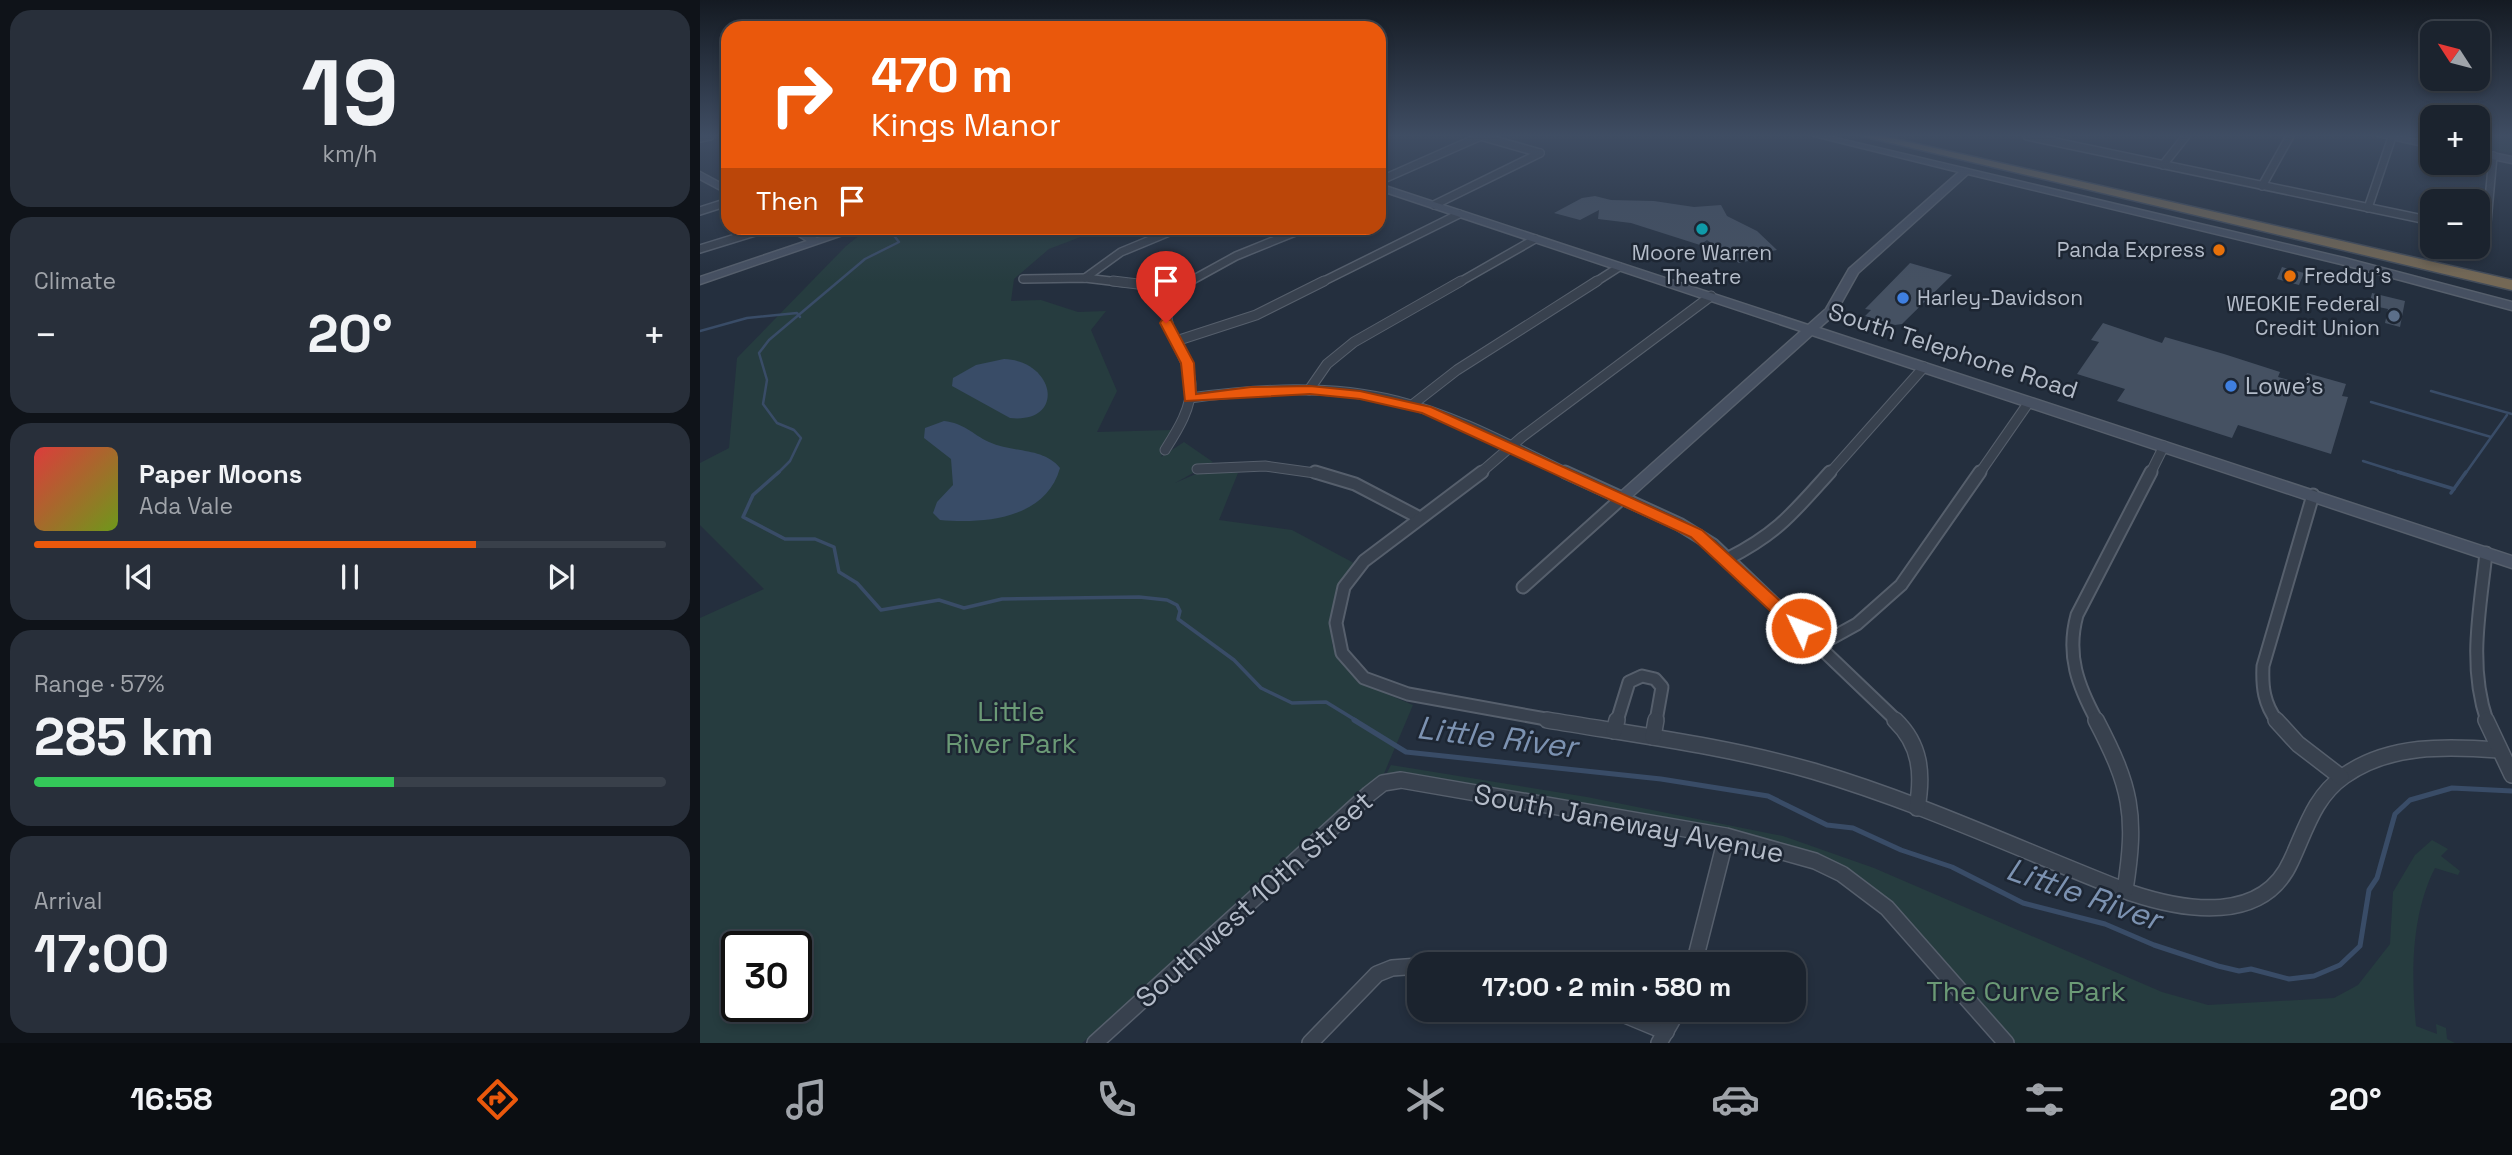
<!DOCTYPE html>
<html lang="en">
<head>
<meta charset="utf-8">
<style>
  body { margin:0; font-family:"Space Grotesk",sans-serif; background:#282f3a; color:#f1f3f6; height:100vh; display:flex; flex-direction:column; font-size:26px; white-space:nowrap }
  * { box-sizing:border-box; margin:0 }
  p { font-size:23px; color:#a0a4aa }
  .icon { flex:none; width:38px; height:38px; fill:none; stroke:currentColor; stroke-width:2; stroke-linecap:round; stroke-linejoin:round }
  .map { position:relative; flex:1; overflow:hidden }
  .sheet { display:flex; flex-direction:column; gap:10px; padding:10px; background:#0f1319; width:700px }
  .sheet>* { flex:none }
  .top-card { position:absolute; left:21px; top:21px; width:665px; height:214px; border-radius:21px; box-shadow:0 4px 10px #0003,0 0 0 2px #39404a; background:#ea580c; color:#fff; overflow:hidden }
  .needle { width:46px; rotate:306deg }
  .buttons { position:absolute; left:1720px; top:21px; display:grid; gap:14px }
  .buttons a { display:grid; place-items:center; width:70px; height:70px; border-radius:14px; background:#1b232e; box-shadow:0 4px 10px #0003,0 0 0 2px #39404a; font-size:35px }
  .speed { position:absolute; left:21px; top:931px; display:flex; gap:14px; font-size:35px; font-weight:700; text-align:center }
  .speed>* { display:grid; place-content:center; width:91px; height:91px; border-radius:50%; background:#1b232e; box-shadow:0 4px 10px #0003,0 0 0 2px #39404a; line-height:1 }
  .speed .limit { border:4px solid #111; border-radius:10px; background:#fff; color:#111 }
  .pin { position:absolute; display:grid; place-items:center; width:60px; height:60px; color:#fff; margin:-72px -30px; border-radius:50% 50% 50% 0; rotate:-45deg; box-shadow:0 0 7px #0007 }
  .pin .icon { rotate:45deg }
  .me { position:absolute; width:77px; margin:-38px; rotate:313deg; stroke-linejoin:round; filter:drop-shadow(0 0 5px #0008) }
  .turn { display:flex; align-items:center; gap:24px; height:147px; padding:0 35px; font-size:32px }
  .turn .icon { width:91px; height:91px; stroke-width:2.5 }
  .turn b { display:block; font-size:49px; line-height:60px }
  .then { display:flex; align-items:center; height:66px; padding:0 35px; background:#0003; gap:14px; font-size:26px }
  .big { font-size:52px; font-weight:700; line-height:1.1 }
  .sheet .card { flex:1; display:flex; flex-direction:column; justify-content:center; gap:10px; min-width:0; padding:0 24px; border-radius:21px; background:#282f3a }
  .sheet .dial { align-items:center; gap:0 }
  .dial b { font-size:91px; line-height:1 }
  .song { display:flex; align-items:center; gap:21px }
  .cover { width:84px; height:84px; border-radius:10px; background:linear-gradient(135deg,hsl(0 70% 55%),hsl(80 70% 35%)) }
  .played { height:7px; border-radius:4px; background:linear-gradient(90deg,#ea580c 70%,#39404a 70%) }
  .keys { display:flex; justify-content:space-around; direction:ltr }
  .heat { display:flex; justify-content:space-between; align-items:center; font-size:38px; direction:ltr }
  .charge { height:10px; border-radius:5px; background:linear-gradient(90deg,#34c759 57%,#39404a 0) }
  .trip { position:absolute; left:707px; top:952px; width:399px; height:70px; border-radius:21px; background:#1b232e; box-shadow:0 4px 10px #0003,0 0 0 2px #39404a; font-weight:700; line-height:70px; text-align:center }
  .menu { display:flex; height:112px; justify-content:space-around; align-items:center; background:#0b0e12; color:#a0a4aa }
  .menu .icon { width:49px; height:49px }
  .menu .active { color:#ea580c }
  .menu b { font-size:32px; color:#f1f3f6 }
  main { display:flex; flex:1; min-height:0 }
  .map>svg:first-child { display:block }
</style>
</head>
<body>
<main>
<section class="sheet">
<div class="card dial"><b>19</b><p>km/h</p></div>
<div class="card"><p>Climate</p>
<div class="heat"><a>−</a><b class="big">20°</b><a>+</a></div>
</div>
<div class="card">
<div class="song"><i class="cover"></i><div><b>Paper Moons</b><p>Ada Vale</p></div></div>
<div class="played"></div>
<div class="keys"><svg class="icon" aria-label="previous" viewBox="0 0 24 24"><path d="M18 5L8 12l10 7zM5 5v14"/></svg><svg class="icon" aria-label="pause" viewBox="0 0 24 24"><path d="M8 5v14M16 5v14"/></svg><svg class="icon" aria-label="next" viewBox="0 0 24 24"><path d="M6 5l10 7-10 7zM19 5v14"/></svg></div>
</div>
<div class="card"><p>Range · 57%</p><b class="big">285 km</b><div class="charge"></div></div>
<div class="card"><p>Arrival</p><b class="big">17:00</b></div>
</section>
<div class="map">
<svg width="1812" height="1043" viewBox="0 0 1812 1043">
  <rect width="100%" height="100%" fill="#242f3e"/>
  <!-- green -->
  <g fill="#263c3f" fill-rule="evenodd">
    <path d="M 1778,136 L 1812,136 L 1812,153 L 1778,147 Z"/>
    <path d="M 174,228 L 404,228 L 349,249 L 314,279 L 311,301 L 341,300 L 378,312 L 406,311 L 391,330 L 417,391 L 397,432 L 472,430 L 461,457 L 484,442 L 513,462 L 475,483 L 498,473 L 538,473 L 519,520 L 592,530 L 652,562 L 656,566 L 632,645 L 658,682 L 713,705 L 683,776 L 382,1043 L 0,1043 L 0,618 L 64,589 L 0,525 L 0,463 L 29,448 L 37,358 L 146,246 L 165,231 ZM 37,947 L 96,947 L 96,1006 L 37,1006 Z"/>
    <path d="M 691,765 L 887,797 L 1083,836 L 1174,868 L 1462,992 L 1508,1005 L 1634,998 L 1658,985 L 1690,944 L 1693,892 L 1715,855 L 1732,840 L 1748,849 L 1741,856 L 1760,871 L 1758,875 L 1735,868 C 1711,915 1711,974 1716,1026 L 1737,1034 L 1736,1024 L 1746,1028 L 1747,1039 L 1755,1043 L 1305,1043 C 1259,991 1214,930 1155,891 C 1126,872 1092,859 1059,846 L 683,780 Z"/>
  </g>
  <!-- water -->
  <g fill="#394c67">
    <path d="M 304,359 C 356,361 366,424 310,418 L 252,386 L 253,378 L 276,365 Z"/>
    <path d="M 244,421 C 264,423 272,434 289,442 C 312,453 343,447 360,468 C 346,519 284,524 240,520 L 233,513 L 237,502 L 253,485 L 251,459 L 224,438 L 225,428 Z"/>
  </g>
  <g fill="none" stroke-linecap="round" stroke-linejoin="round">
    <!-- stream-far2 -->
    <g stroke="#394c67" stroke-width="2.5">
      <path d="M 0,331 L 47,318 L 97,313 L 100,317"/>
      <path d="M 1731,391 L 1812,414"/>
      <path d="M 1671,402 L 1791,437"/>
      <path d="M 1663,461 L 1704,474"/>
      <path d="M 77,474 L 90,461 L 101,438 L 94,430 L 77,423 L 63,404 L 67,380 L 59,353 L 69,340 L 165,259 L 199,242 L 188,228"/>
      <path d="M 1765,474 L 1807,415"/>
    </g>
    <!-- stream-far1 -->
    <g stroke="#394c67" stroke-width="3.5">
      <path d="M 79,472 L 53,495 L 43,517 L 85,539 L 115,539 L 134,547 L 139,572 L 157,583 L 181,610 L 239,600 L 264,608 L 302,599 L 439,597 L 467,600 L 477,605 L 480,611 L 478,619 L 534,660 L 561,688 L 592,703 L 626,702 L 657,721"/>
      <path d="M 1698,472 L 1754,489"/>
      <path d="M 1751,493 L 1766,472"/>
    </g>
    <!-- stream -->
    <path stroke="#394c67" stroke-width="5" d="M 654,720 L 706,752 L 961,779 L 1068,796 L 1127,825 L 1153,828 L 1201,850 L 1252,867 L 1323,903 L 1405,924 L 1454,945 L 1518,966 L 1539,971 L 1551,969 L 1589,979 L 1614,976 L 1640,965 L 1660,946 L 1669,890 L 1677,878 L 1695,814 L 1710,800 L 1752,788 L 1812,791"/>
  </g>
  <!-- building -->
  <g fill="#455162">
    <path d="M 895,196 L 911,200 L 954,201 L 994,207 L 1021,205 L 1027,216 L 1057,231 L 1077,250 L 1057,254 L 1062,258 L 1039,263 L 1007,240 L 1000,245 L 931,223 L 898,219 L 899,210 L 880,220 L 854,213 L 882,198 Z"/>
    <path d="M 1210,263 L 1252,275 L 1202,324 L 1195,325 L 1165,316 L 1171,310 L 1165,309 Z"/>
    <path d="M 1582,267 L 1604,273 L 1599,285 L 1577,279 Z"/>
    <path d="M 1672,293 L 1705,301 L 1700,327 L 1685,323 L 1688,309 L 1669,305 Z"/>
    <path d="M 1403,323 L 1462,343 L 1465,337 L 1524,354 L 1580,372 L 1578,377 L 1603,384 L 1607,373 L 1646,384 L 1642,396 L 1648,397 L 1631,454 L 1538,425 L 1532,438 L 1417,401 L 1425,389 L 1377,374 L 1399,342 L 1391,340 Z"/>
  </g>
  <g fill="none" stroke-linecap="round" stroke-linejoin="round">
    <!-- street-far3 casing -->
    <g stroke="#565f6c" stroke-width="10">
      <g id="street-far3">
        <path d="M 780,136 L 840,153"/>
        <path d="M 1327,136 L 1732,221"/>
        <path d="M 0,138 L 10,136"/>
        <path d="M 1463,165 L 1486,136"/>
        <path d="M 679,181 L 781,136"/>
        <path d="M 1562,186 L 1590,136"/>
        <path d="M 734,205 L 840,153"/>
        <path d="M 1668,208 L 1692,137"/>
        <path d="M 0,211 L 28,202"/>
        <path d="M 1778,231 L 1786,233 L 1793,156"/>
        <path d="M 0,249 L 68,228"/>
        <path d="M 385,278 L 421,252 L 479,228"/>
        <path d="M 323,279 L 385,278 L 427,283"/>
        <path d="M 487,283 L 536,256 L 605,228"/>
        <path d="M 620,283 L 759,214"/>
        <path d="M 758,283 L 835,239"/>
        <path d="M 894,283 L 919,267"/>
      </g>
    </g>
    <!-- street-far2 casing -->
    <g stroke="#565f6c" stroke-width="11">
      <g id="street-far2">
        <path d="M 413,281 L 479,289"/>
        <path d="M 476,341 L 556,315 L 624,281"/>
        <path d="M 609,390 L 627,364 L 654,342 L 761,281"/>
        <path d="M 490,398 C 559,389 629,384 697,401 C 757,416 813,447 869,474"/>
        <path d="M 712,405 L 757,370 L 897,281"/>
        <path d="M 465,450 C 477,431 492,408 491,384 C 488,343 439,316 490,281"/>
        <path d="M 497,469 L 565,466 L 622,474"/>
        <path d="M 779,474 L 822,437 L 1011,296"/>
        <path d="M 1129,474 L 1224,367"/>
        <path d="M 1279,474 L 1329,402"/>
        <path d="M 1450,474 L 1464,446"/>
      </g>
    </g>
    <!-- street-far1 casing -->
    <g stroke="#565f6c" stroke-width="15">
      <g id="street-far1">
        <path d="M 615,472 L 655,484 L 720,518"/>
        <path d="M 782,472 L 664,561 L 644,587 L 636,623 L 642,653 L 664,678 L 708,694 L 857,721"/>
        <path d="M 865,472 L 979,524 L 1013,545 L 1197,721"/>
        <path d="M 1786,553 C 1780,610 1768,665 1787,721"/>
        <path d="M 1027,559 C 1078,533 1093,513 1130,472"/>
        <path d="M 823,587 L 922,498"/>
        <path d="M 1119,645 L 1157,624 L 1201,585 L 1280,472"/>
        <path d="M 917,721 L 929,682 L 942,676 L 955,679 L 962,687 L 956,721"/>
        <path d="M 1397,721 C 1378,686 1366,655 1377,615 L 1451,472"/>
        <path d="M 1577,721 C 1564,704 1562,687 1563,666 L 1613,495"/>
      </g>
    </g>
    <!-- street casing -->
    <g stroke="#565f6c" stroke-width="18">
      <g id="street">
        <path d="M 847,720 C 936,735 1026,746 1113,771 C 1222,803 1325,852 1431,893 C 1485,911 1563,924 1591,861 C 1606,829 1614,797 1644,776 C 1689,744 1747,746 1799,750"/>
        <path d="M 1195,720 C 1221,745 1223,774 1217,808"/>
        <path d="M 1396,720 C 1431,787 1437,814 1425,890"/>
        <path d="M 1576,720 L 1598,744 L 1641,777"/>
        <path d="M 1786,720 L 1812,775"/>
        <path d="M 914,731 L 917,720"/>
        <path d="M 953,737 L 956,720"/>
        <path d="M 994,964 L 1026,838"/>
        <path d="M 913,1010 L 966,1032"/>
        <path d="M 395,1043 L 669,794 L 683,783 L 701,780 L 1026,836 L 1115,861 L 1142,874 L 1187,908 L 1306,1043"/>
        <path d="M 610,1043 L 677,974 L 692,968 L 719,966"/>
        <path d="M 959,1043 L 978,1010"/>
      </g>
    </g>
    <!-- secondary casing -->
    <g stroke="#565f6c" stroke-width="3">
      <g id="secondary">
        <path d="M 1114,136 L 1127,136 L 1644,258 L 1812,302 L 1812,310 L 1641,264 L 1268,174 L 1158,273 L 1135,314 L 1119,328 L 1812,556 L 1812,568 L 1112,335 L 927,501 L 917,501 L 914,498 L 917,495 L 1101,331 L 679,190 L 679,184 L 1108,325 L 1126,309 L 1149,269 L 1259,172 Z"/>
        <path d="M 1678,136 L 1694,136 L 1732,142 L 1732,148 Z"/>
        <path d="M 1778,150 L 1812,157 L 1812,163 L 1778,156 Z"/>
        <path d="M 0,172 L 28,187 L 28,194 L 0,179 Z"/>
        <path d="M 86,228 L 98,228 L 117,238 L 149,228 L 163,228 L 0,284 L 0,277 L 107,241 Z"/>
      </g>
    </g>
    <!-- highway casing -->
    <g stroke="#434c59" stroke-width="3">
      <path id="highway" d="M 1162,136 L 1182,136 L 1812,280 L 1812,290 Z"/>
    </g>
    <!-- street-far3 -->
    <use href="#street-far3" stroke="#38414e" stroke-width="7"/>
    <!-- street-far2 -->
    <use href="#street-far2" stroke="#38414e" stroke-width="9"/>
    <!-- street-far1 -->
    <use href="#street-far1" stroke="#38414e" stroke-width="11"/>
    <!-- street -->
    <use href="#street" stroke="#38414e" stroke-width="15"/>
    <!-- secondary -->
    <use href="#secondary" fill="#465061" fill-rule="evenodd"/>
    <!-- highway -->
    <use href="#highway" fill="#746855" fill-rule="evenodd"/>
  </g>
  <!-- sky -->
  <linearGradient id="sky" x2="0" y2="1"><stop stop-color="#141a22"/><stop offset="0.48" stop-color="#3f4d63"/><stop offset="1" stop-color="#3f4d63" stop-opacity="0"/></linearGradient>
  <rect width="1812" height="282" fill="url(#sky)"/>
  <!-- route -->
  <path fill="#ea580c" stroke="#983908" stroke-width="2" d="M 462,320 L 471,320 L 494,363 L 496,394 L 551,387 L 610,386 L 660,391 L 731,407 L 1002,530 L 1110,628 L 1107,633 L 1094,633 L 991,537 L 722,413 L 660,399 L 610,394 L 485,401 L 481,363 L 460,323 Z"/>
  <!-- markers -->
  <circle fill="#0f9aa8" stroke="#1d2633" stroke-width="2.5" cx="1002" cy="229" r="7"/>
  <g fill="#e8710a" stroke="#1d2633" stroke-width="2.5">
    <circle cx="1519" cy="250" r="7"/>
    <circle cx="1590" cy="276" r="7"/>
  </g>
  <g fill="#3f7fe0" stroke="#1d2633" stroke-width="2.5">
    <circle cx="1203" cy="298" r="7"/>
    <circle cx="1531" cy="386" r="7"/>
  </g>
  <circle fill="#5c6f8a" stroke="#1d2633" stroke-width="2.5" cx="1694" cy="316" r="7"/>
  <g text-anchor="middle" stroke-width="5" stroke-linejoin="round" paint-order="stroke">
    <!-- far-poi labels -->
    <g font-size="21" fill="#b4bcc9" stroke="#1d2633" text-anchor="end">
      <text x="1505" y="257">Panda Express</text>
      <text x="1002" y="260" text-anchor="middle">Moore Warren<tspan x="1002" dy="24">Theatre</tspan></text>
      <text x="1604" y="283" text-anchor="start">Freddy's</text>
      <text x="1217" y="305" text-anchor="start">Harley-Davidson</text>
      <text x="1680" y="311">WEOKIE Federal<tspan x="1680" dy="24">Credit Union</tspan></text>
    </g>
    <!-- street labels -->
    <g font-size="24" fill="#b4bcc9" stroke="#1d2633">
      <text transform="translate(1253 351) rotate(18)" y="8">South Telephone Road</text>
    </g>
    <!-- poi labels -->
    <g font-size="24" fill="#b4bcc9" stroke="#1d2633" text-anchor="start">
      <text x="1545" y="394">Lowe's</text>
    </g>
    <!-- near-park labels -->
    <g font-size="28" fill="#6b9a76" stroke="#1d2633">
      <text x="311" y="721">Little<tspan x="311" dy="32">River Park</tspan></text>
      <text x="1326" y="1001">The Curve Park</text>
    </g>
    <!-- near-street labels -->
    <g font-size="28" fill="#b4bcc9" stroke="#1d2633">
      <text transform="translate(929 823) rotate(11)" y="10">South Janeway Avenue</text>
      <text transform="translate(554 899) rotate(-42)" y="10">Southwest 10th Street</text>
    </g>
    <!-- near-water labels -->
    <g font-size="32" font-style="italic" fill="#7c92b1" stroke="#1d2633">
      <text transform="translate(797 737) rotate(7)" y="11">Little River</text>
      <text transform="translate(1384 894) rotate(19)" y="11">Little River</text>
    </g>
  </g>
</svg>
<div class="buttons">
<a><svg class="needle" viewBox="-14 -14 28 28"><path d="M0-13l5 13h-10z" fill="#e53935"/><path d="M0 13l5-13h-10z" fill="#a0a4aa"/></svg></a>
<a>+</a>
<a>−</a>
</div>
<div class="speed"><div class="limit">30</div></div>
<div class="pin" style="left:466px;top:323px;background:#d93025"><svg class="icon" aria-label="arrive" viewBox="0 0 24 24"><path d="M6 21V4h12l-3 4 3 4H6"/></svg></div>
<svg class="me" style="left:1101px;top:628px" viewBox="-20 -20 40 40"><circle r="17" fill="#ea580c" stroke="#fff" stroke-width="3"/><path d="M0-11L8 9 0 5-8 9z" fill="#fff"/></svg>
<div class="trip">17:00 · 2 min · 580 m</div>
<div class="top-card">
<div class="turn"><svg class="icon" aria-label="right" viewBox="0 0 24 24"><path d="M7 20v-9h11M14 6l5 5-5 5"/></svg><div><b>470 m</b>Kings Manor</div></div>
<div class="then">Then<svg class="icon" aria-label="arrive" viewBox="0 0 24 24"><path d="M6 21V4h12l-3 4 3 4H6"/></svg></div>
</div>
</div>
</main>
<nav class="menu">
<b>16:58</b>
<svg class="icon active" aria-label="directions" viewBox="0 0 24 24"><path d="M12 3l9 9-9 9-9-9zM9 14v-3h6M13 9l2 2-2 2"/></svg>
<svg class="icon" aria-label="music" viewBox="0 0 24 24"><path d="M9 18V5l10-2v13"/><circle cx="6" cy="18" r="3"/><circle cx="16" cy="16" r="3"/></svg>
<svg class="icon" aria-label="phone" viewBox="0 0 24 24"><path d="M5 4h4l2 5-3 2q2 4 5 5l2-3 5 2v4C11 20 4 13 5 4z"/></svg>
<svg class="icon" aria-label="climate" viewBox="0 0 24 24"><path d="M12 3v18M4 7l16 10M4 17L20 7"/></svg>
<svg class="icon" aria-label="car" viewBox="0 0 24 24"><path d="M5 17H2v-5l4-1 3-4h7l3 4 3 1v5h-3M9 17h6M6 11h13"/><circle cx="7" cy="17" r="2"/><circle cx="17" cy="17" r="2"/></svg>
<svg class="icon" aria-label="filters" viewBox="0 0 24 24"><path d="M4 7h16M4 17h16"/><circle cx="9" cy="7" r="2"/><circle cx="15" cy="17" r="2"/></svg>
<b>20°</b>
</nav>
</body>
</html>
